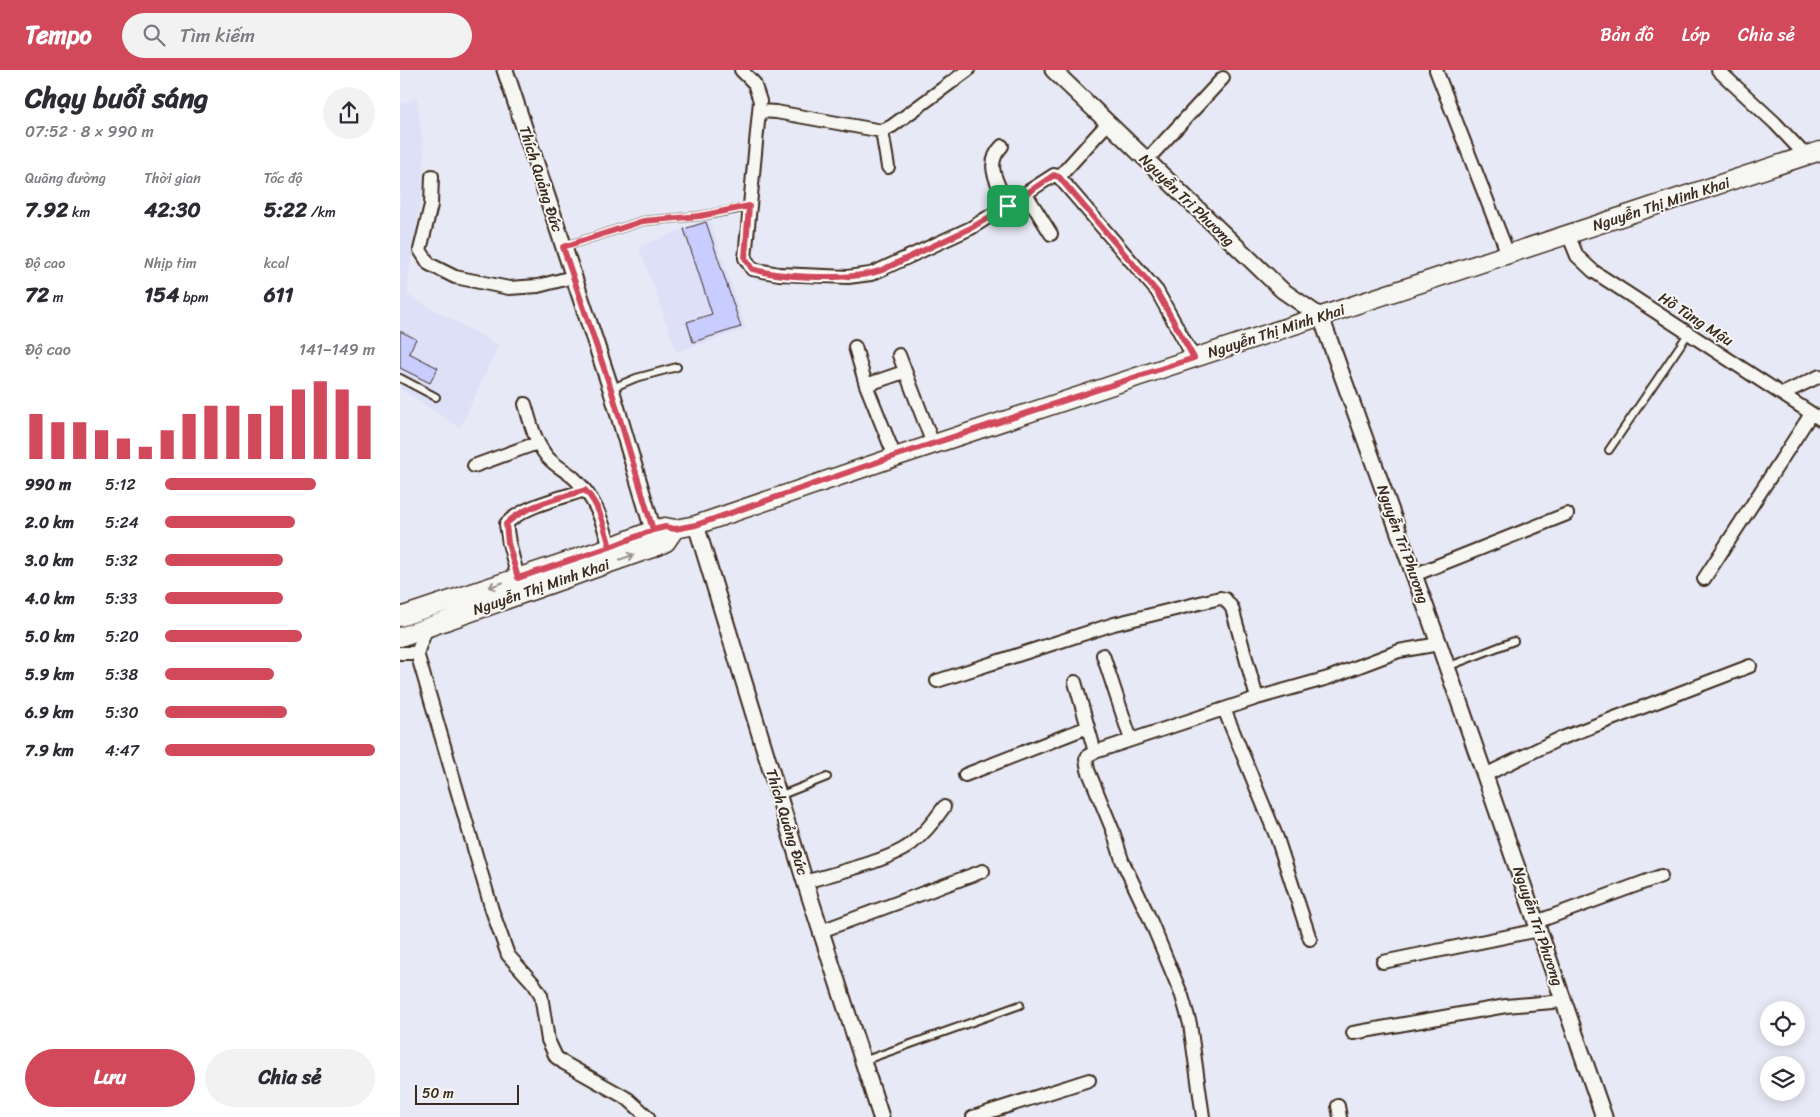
<!DOCTYPE html>
<html lang="vi">
<meta charset="utf-8">
<style>
:root{--surface:#fff;--page:#f2f2f3;--text:#2b2b33;--muted:#7c7c81;--accent:#d1495b}
body{margin:0;font-family:Sriracha,sans-serif;background:var(--page);color:var(--text);height:100vh;display:flex;flex-direction:column;font-size:19px;white-space:nowrap}
*{box-sizing:border-box;margin:0}
p{font-size:16px;color:var(--muted)}
.icon{flex:none;width:28px;height:28px;fill:none;stroke:currentColor;stroke-width:2;stroke-linecap:round;stroke-linejoin:round}
.map{position:relative;flex:1;overflow:hidden}
.side{display:flex;flex-direction:column;background:var(--surface);width:400px}
.side>*{flex:none}
.buttons{position:absolute;left:1360px;top:931px;display:grid;gap:10px}
.buttons a{display:grid;place-items:center;width:45px;height:45px;border-radius:50%;background:var(--surface);box-shadow:0 2px 12px #0003;font-size:25px}
.scale{position:absolute;left:15px;bottom:12px;width:104px;box-sizing:border-box;padding-left:5px;border:2px solid #3b2a1e;border-top:0;font-size:14px;line-height:18px;white-space:nowrap;color:#3b2a1e;-webkit-text-stroke:4px #f6f6f2;paint-order:stroke}
.pin{position:absolute;display:grid;place-items:center;width:42px;height:42px;color:#fff;margin:-21px;border-radius:10px;box-shadow:0 2px 8px #0006}
.round{display:grid;place-items:center;flex:none;width:52px;height:52px;border-radius:26px;background:var(--page)}
.headline{display:flex;align-items:center;justify-content:space-between;height:85px;padding:0 25px}
h1{font-size:28px;font-weight:700;line-height:38px}
.figures{display:grid;grid-template-columns:repeat(3,1fr);gap:8px;height:85px;padding:5px 25px}
.figures div{display:grid;align-content:center}
.figures b{font-size:21px;font-weight:700}
.figures small{font-size:14px;font-weight:400}
.figures p{font-size:14px}
.chart{height:140px;padding:10px 25px}
.chart p{display:flex;justify-content:space-between}
.chart svg{width:100%;height:90px;margin-top:5px;stroke:var(--accent);stroke-width:6}
.primary-button{display:flex;gap:10px;margin-top:auto;padding:10px 25px}
.primary-button a{flex:1;height:58px;border-radius:30px;background:var(--accent);color:#fff;font-size:20px;font-weight:700;line-height:58px;text-align:center}
.primary-button a+a{background:var(--page);color:var(--text)}
ul{padding:0 25px;list-style:none;font-size:16px}
li{display:grid;grid-template-columns:80px 60px 1fr;align-items:center;height:38px}
li i{height:12px;border-radius:6px;background:var(--accent)}
header{display:flex;align-items:center;gap:30px;box-sizing:border-box;height:70px;padding:0 25px;background:var(--accent);color:#fff}
header strong{font-size:24px}
nav{display:flex;gap:28px;margin-inline-start:auto;font-size:18px}
.search{width:350px;height:45px;background:var(--page);display:flex;align-items:center;gap:12px;box-sizing:border-box;padding:0 18px;border-radius:28px;color:var(--muted);font-size:19px}
main{display:flex;flex:1;min-height:0}
.map>svg:first-child{display:block}
.built{fill:#dee0f8}
.building{fill:#c8ccfe;stroke:#3b2a1e}
.lines{fill:none;stroke-linecap:round;stroke-linejoin:round}
.service-casing{stroke:#3b2a1e;stroke-width:10}
.minor-casing{stroke:#3b2a1e;stroke-width:16}
.tertiary-casing{stroke:#3b2a1e;stroke-width:19}
.secondary-casing{stroke:#3b2a1e;stroke-width:21}
.service{stroke:#f6f6f2;stroke-width:6}
.minor{stroke:#f6f6f2;stroke-width:12}
.tertiary{stroke:#f6f6f2;stroke-width:15}
.secondary{stroke:#f6f6f2;stroke-width:18}
.oneway{stroke:#989088}
.route-casing{stroke:#fff;stroke-width:10}
.route{stroke:#d1495b;stroke-width:6}
.labels{text-anchor:middle;dominant-baseline:central;stroke-width:4;stroke-linejoin:round;paint-order:stroke}
.street-label{font-size:15px;fill:#3b2a1e;stroke:#f6f6f2}
</style>
<header>
<strong>Tempo</strong>
<div class="search"><svg class="icon" aria-label="search" viewBox="0 0 24 24"><circle cx="10" cy="10" r="6"/><path d="M15 15l6 6"/></svg>Tìm kiếm</div>
<nav><a>Bản đồ</a><a>Lớp</a><a>Chia sẻ</a></nav>
</header>
<main>
<section class="side">
<div class="headline"><div><h1>Chạy buổi sáng</h1><p>07:52 · 8 × 990 m</p></div><a class="round"><svg class="icon" aria-label="share" viewBox="0 0 24 24"><path d="M12 15V3M7 8l5-5 5 5M5 13v7h14v-7"/></svg></a></div>
<div class="figures">
<div><p>Quãng đường</p><b>7.92<small> km</small></b></div>
<div><p>Thời gian</p><b>42:30</b></div>
<div><p>Tốc độ</p><b>5:22<small> /km</small></b></div>
</div>
<div class="figures">
<div><p>Độ cao</p><b>72<small> m</small></b></div>
<div><p>Nhịp tim</p><b>154<small> bpm</small></b></div>
<div><p>kcal</p><b>611</b></div>
</div>
<div class="chart"><p><span>Độ cao</span>141–149 m</p>
<svg viewBox="0 0 160 44" preserveAspectRatio="none"><path d="M5 44V22M15 44V26M25 44V26M35 44V30M45 44V34M55 44V38M65 44V30M75 44V22M85 44V18M95 44V18M105 44V22M115 44V18M125 44V10M135 44V6M145 44V10M155 44V18"/></svg>
</div>
<ul>
<li><b>990 m</b>5:12<i style="width:72%"></i></li>
<li><b>2.0 km</b>5:24<i style="width:62%"></i></li>
<li><b>3.0 km</b>5:32<i style="width:56%"></i></li>
<li><b>4.0 km</b>5:33<i style="width:56%"></i></li>
<li><b>5.0 km</b>5:20<i style="width:65%"></i></li>
<li><b>5.9 km</b>5:38<i style="width:52%"></i></li>
<li><b>6.9 km</b>5:30<i style="width:58%"></i></li>
<li><b>7.9 km</b>4:47<i style="width:100%"></i></li>
</ul>
<div class="primary-button"><a>Lưu</a><a>Chia sẻ</a></div>
</section>
<div class="map">
<svg width="1420" height="1047" viewBox="0 0 1420 1047">
<rect width="100%" height="100%" fill="#e8e9f6"/>
<filter id="ink" filterUnits="userSpaceOnUse"><feTurbulence type="fractalNoise" baseFrequency=".02" numOctaves="2"/><feDisplacementMap in="SourceGraphic" scale="10" xChannelSelector="R" yChannelSelector="G"/><feConvolveMatrix kernelMatrix="1 2 1 2 8 2 1 2 1" color-interpolation-filters="sRGB"/></filter>
<g filter="url(#ink)">
<path class="built" d="M17 28 24 84 23 117 9 205 8 225 99 275 60 358 0 319V34Z
M309 148 346 259 277 282 239 177Z"/>
<path class="building" d="M306 152 341 257 293 272 287 252 312 244 284 159Z
M0 261 16 269 9 283 38 298 30 313 0 298Z"/>
<g class="lines">
<g class="service-casing">
<path id="service" d="M163 177 243 151 300 146 349 137
M0 308 36 327
M212 318 236 308 277 297
M1209 380 1288 264
M1047 597 1114 571
M379 726 427 707
M463 991 620 935"/>
</g>
<g class="minor-casing">
<path id="minor" d="M341 0 354 13 360 31 345 188 352 199 379 204 448 207 471 204 571 158 654 105 659 107 757 221 794 288
M1036 0 1108 184
M1318 0 1375 53 1406 86
M360 41 376 42 482 61 492 56 568 0
M482 61 488 97
M602 76C583 95 599 115 608 136
M746 91 823 8
M32 106 31 135 20 180 29 194 55 207 109 218 138 216 173 207
M659 107 708 53
M626 124 651 164
M1168 164 1177 186 1193 201 1420 349
M455 277 466 315 495 387
M499 285 533 374
M466 315 504 302
M1382 324 1420 306
M125 334C130 351 134 369 145 384 152 395 166 400 175 409 195 428 202 450 210 477
M74 396 137 373
M1014 505 1167 444
M118 508 109 473 106 454C123 436 161 428 185 420
M1304 509 1411 344
M27 557 17 583 92 840 108 885 134 914 141 925 148 970 156 987 164 993 228 1029 248 1047
M0 583H17
M703 585 731 670
M537 611 714 554 820 528 825 529 832 538 857 628
M675 612 695 682
M824 639 877 768 910 869
M565 705 688 657
M1085 705 1157 670 1350 596
M405 812C431 804 492 790 511 774 524 764 535 750 544 737
M1136 852 1261 806
M421 861 583 801
M983 892 1139 860
M953 963 1106 936 1164 931
M938 1036 940 1047
M573 1047 689 1010
M803 1047 790 954 782 926 749 847 722 790 713 761 688 700 686 689 689 685 695 682 857 628 928 608 999 581 1039 574"/>
</g>
<g class="tertiary-casing">
<path id="tertiary" d="M105 0 211 319 256 470
M653 0 882 220 921 247 1039 574 1204 1047
M296 455 405 812 481 1047"/>
</g>
<g class="secondary-casing">
<path id="secondary" d="M0 547 210 477 253 460 265 457 275 459 296 455 495 387 1420 81
M0 567 258 476 266 472 275 459"/>
</g>
<use href="#service" class="service"/>
<use href="#minor" class="minor"/>
<use href="#tertiary" class="tertiary"/>
<use href="#secondary" class="secondary"/>
</g>
<defs><path id="oneway-shaft" d="M-6 0H5M1.5-3L5.5 0L1.5 3" fill="none" stroke-width="1.6" stroke-linecap="round" stroke-linejoin="round" transform="scale(1.25)"/></defs>
<g class="oneway">
<use href="#oneway-shaft" transform="translate(227 487) rotate(-19)"/>
<use href="#oneway-shaft" transform="translate(96 515) rotate(161)"/>
</g>
</g>
<g class="lines" filter="url(#ink)">
<g class="route-casing">
<path id="route" d="M608 136 571 158 482 200C453 211 382 208 352 199L345 188 349 136 300 146 243 151 163 177 211 319 253 460 210 477C204 456 200 436 185 420 161 428 123 436 106 454L108 473 118 508 210 477 253 460 265 457 275 459 296 455 495 386 794 288 757 222 659 107 654 105 608 136"/>
</g>
<use href="#route" class="route"/>
</g>
<g class="labels">
<g class="street-label">
<text transform="translate(141 109) rotate(72)">Thích Quảng Đức</text>
<text transform="translate(787 130) rotate(44)">Nguyễn Tri Phương</text>
<text transform="translate(1261 134) rotate(-18)">Nguyễn Thị Minh Khai</text>
<text transform="translate(1296 249) rotate(33)">Hồ Tùng Mậu</text>
<text transform="translate(876 261) rotate(-18)">Nguyễn Thị Minh Khai</text>
<text transform="translate(1003 474) rotate(70)">Nguyễn Tri Phương</text>
<text transform="translate(141 517) rotate(-19)">Nguyễn Thị Minh Khai</text>
<text transform="translate(387 752) rotate(73)">Thích Quảng Đức</text>
<text transform="translate(1138 856) rotate(71)">Nguyễn Tri Phương</text>
</g>
</g>
</svg>
<div class="buttons">
<a><svg class="icon" aria-label="locate" viewBox="0 0 24 24"><circle cx="12" cy="12" r="6"/><path d="M12 2v4M12 18v4M2 12h4M18 12h4"/></svg></a>
<a><svg class="icon" aria-label="layers" viewBox="0 0 24 24"><path d="M12 4l9 5-9 5-9-5zM3 14l9 5 9-5"/></svg></a>
</div>
<div class="scale">50 m</div>
<div class="pin" style="left:608px;top:136px;background:#1e9e55"><svg class="icon" aria-label="arrive" viewBox="0 0 24 24"><path d="M6 21V4h12l-3 4 3 4H6"/></svg></div>
</div>
</main>
